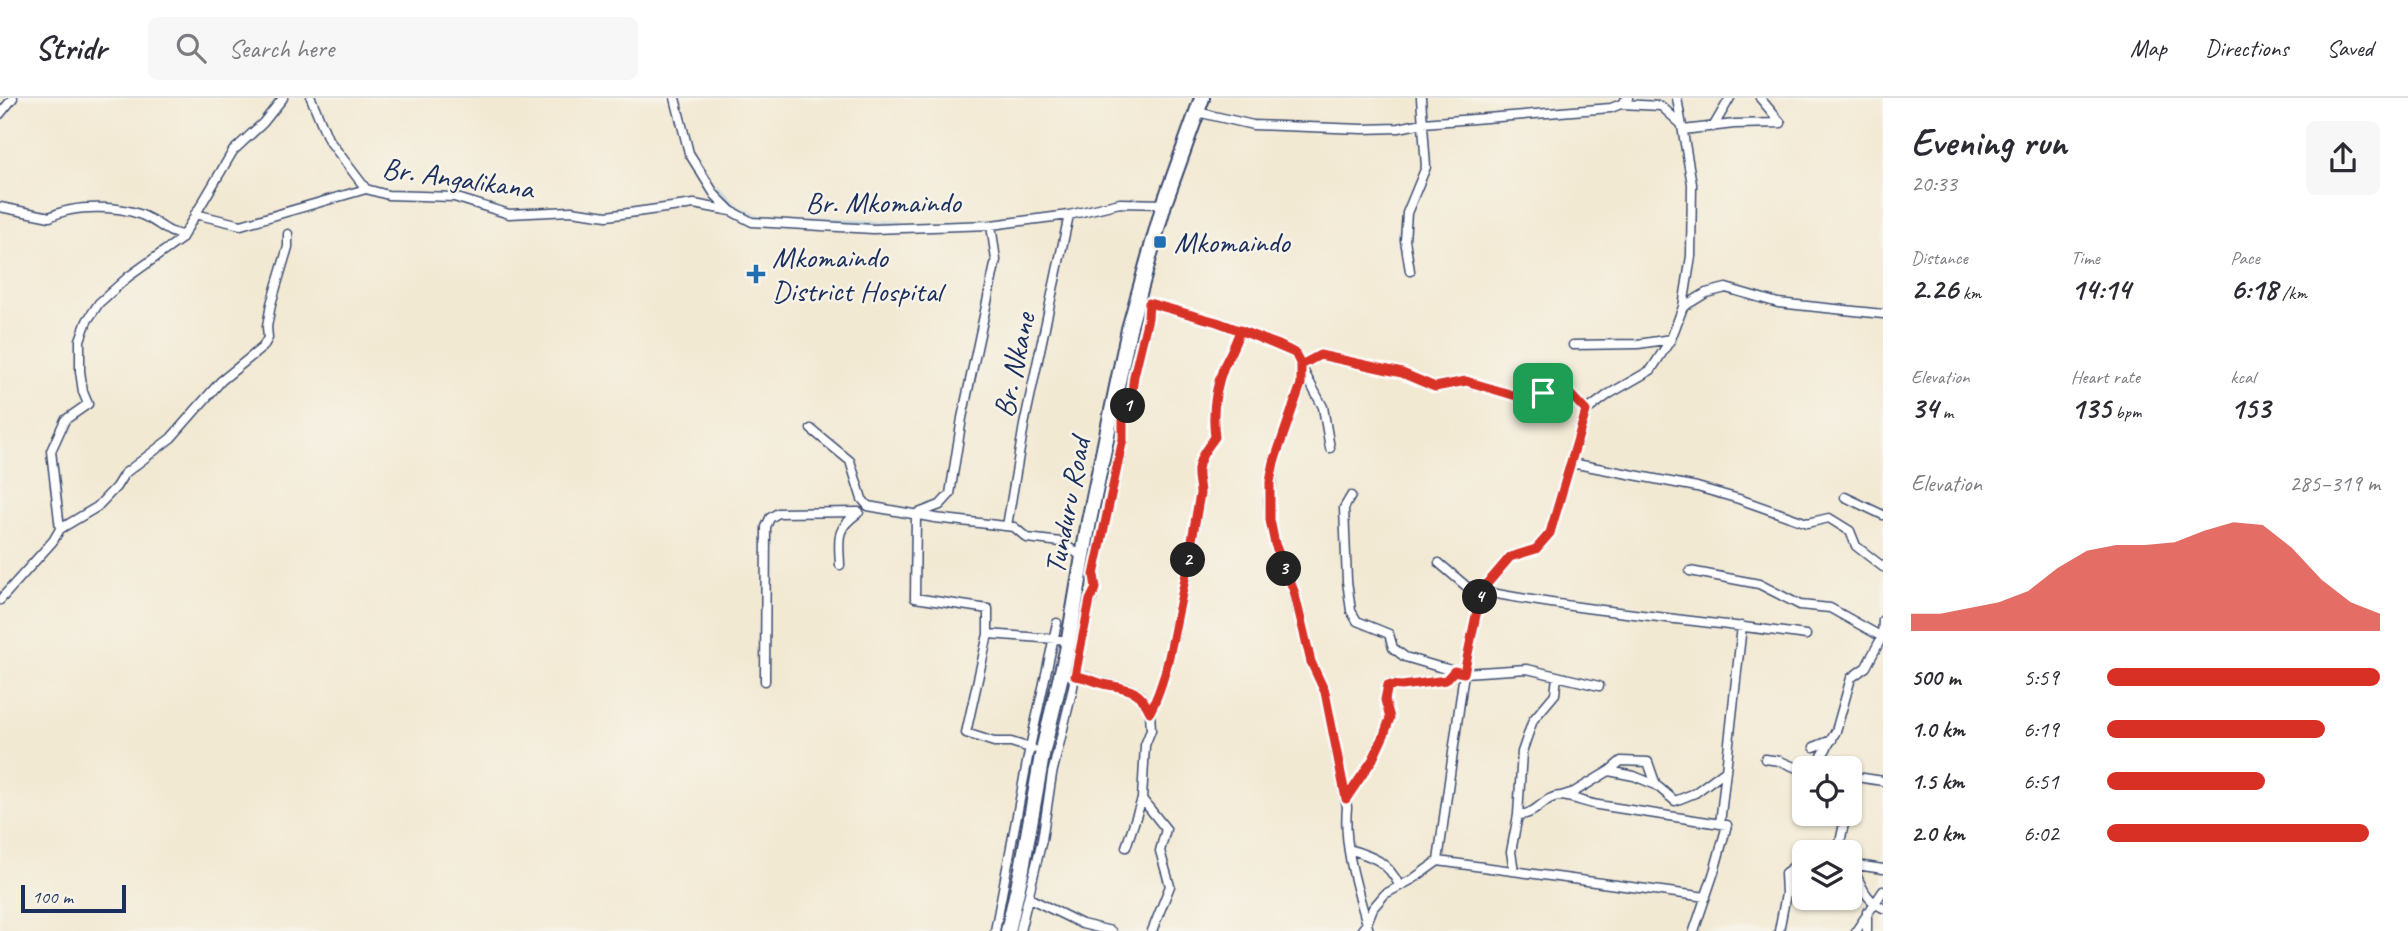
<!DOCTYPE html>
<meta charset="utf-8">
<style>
:root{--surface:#fff;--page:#f7f7f7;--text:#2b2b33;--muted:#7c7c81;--line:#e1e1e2;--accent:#d93025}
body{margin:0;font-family:Caveat,sans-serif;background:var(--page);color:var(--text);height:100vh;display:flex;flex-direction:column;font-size:26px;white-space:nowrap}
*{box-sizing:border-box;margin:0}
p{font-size:23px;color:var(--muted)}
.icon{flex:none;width:38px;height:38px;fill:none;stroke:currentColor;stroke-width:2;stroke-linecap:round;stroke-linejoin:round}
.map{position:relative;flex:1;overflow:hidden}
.details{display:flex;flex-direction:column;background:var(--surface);width:525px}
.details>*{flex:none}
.tools{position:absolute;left:1792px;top:658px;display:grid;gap:14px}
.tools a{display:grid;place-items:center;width:70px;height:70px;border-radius:10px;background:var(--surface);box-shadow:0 2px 5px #0004;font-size:35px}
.scale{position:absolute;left:21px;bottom:18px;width:105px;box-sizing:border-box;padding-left:7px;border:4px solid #1b2f5e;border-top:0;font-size:19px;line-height:24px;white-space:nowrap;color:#1b2f5e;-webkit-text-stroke:5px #f7f3e8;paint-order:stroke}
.pin{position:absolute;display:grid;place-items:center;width:60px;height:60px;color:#fff;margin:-30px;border-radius:14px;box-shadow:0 4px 10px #0006}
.km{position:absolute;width:35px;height:35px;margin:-18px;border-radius:50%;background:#222;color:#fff;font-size:19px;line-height:35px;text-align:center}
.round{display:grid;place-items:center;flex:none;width:74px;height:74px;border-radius:10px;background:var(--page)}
.headline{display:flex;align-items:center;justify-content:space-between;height:119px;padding:0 28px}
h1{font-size:38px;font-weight:800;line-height:52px}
.stats{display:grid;grid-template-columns:repeat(3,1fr);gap:10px;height:119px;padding:7px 28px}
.stats div{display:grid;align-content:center}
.stats b{font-size:30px;font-weight:800}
.stats small{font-size:19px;font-weight:400}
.stats p{font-size:19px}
.chart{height:196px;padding:14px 28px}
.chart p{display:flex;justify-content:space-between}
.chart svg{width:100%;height:126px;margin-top:7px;fill:var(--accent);opacity:.7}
ul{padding:0 28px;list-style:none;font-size:23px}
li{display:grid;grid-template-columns:112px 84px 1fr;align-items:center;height:52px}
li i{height:18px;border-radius:9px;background:var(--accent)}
header{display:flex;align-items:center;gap:42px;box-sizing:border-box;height:98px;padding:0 35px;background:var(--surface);border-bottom:2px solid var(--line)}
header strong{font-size:33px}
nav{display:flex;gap:38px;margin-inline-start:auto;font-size:24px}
.search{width:490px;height:63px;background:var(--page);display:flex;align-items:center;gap:18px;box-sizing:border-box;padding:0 24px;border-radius:10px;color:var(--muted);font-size:26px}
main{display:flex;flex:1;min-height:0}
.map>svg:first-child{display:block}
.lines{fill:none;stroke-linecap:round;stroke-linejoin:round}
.stream{stroke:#6bb0e1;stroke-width:2}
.minor-casing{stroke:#3b4b70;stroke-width:11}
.trunk-casing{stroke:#3b4b70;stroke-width:18}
.minor{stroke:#fff;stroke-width:8}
.trunk{stroke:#fff;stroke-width:14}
.route-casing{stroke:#fff;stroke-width:14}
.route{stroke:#d93025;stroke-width:9}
.poi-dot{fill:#1f6fb2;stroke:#f7f3e8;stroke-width:2.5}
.labels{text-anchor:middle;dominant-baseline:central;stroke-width:5;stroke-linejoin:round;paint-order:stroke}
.street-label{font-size:30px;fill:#1b2f5e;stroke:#f7f3e8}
.poi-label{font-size:30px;fill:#1b2f5e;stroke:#f7f3e8;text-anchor:start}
</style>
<header>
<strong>Stridr</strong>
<div class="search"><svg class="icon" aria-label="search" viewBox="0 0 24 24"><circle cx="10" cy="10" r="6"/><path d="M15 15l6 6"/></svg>Search here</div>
<nav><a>Map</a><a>Directions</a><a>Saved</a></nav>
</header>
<main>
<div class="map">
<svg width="1883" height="833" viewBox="0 0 1883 833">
<rect width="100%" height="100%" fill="#f7f3e8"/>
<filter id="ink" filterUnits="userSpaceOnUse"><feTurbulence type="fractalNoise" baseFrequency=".0143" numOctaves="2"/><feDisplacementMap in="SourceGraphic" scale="14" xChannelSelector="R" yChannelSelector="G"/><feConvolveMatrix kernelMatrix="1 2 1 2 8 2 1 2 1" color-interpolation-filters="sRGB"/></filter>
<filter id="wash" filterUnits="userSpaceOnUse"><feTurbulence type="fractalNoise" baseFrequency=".00686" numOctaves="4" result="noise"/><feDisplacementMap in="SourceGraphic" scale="28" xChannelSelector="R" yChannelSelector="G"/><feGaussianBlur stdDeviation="1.57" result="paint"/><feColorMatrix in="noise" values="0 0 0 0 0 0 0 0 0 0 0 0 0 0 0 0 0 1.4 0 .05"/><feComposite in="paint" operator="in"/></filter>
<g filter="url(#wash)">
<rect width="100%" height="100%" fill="#f2e9d3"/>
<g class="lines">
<path class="stream" d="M715 88C730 106 735 112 759 118L902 125"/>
</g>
</g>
<g filter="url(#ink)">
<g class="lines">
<g class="minor-casing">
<path id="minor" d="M311 0 328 41 366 91 388 97 454 99 509 116 571 113 607 118 694 106 731 113
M675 0 689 55 715 97 731 113 752 124 873 131 991 127 1069 117 1120 105 1164 106
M1760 0 1781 25
M1621 6 1661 8 1681 26
M1197 14 1253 27 1362 31 1399 30 1423 25 1611 10 1621 6 1628 0
M0 16 13 0
M1713 29 1730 0
M1683 32 1734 26 1781 25
M0 109 50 119C74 106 124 107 148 120 160 126 169 136 183 137
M195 116 241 127 366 91
M991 127 996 162 962 320 950 396 940 407 916 416 915 500 988 511V536L1069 542
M1410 173 1405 142 1407 115 1426 69 1421 0
M1147 205 1217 224 1279 247 1295 255 1301 267 1320 257 1402 275 1435 289 1466 283 1523 300 1543 295 1570 296 1586 313
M1683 209 1706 195 1726 190 1778 205 1883 216
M1573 247 1638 246 1671 241
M1301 267 1302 286 1274 364 1269 402 1270 422 1275 446 1294 493 1311 564 1325 594 1347 709C1343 750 1358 793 1369 833
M1302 270 1323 309 1330 350
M811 331 850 363 862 401 868 408 935 420 1014 429 1027 440 1061 444 1084 460
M1571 365 1697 389 1739 401 1807 425 1829 420 1850 433 1856 448 1883 469
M1351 398 1344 410 1347 483 1351 513 1357 523 1389 536 1393 550 1405 559 1439 569 1464 575 1527 571 1599 588
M1845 399 1883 417
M1007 428 1024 327 1069 117
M60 431 51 353 65 322 88 306 83 294 80 273V242L87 223 99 205 128 179 181 141 233 53 263 25 283 0
M1439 465 1480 500
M840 467C839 442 835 431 857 416
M1690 473 1759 486 1800 507 1830 510 1882 539
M1481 493C1589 514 1698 522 1806 537
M0 502 53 443 60 431 97 409 116 389 124 376 171 340 221 283 263 249 268 240 267 229 271 206 288 149V136
M988 536 966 635 994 644H1011L1033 651
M1071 578 1087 579 1101 585 1127 590 1140 597 1146 606 1150 614 1151 632 1145 647 1142 701 1166 731 1160 753 1170 788 1152 833
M765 583 766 429 770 420 778 415 859 414
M1150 614C1166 583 1171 549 1178 515 1187 475 1194 435 1200 396 1200 387 1197 379 1198 372 1199 359 1208 349 1215 339 1212 315 1215 291 1224 268 1230 256 1236 245 1240 232
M1814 649 1832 642
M1765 661 1780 663 1804 673 1802 679 1804 693
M1808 670 1821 665 1822 658 1836 633 1851 580 1866 569 1882 539 1883 522
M1609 673 1621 663 1648 664 1656 687
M1850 678 1883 683
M1850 697 1853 678
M1561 698 1574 694 1609 673 1634 678 1656 687 1675 703 1695 695 1726 672
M1346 701 1373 661 1384 637 1390 620 1385 602 1388 587 1402 588 1446 582 1454 573
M1518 717C1538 717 1543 698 1561 698 1573 699 1586 705 1598 707 1641 714 1684 720 1727 727L1714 774 1694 833
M1720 726 1742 528
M1126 749 1142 701
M1349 751C1374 759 1387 763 1399 787
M1838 754 1846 716
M1438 763 1464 575 1481 493 1510 459 1536 451 1550 435 1586 313 1609 296 1651 272 1671 241 1683 209 1691 158 1692 86 1677 0
M1850 766 1883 771
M1850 767C1862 784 1862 800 1883 810
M1514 773 1511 754 1518 717 1522 654 1533 622 1555 596 1557 579
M1029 800 1082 826 1111 833
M995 833 1029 654 1057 525
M1020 833 1042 742 1052 676 1072 594 1088 511 1096 490 1094 477 1123 341V319L1131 301 1134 278 1148 220 1149 205
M1361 833 1367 825 1373 810 1385 796 1413 781 1438 763 1706 799
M1779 833 1786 796 1785 775 1804 761
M1856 833 1883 793
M1867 833V814"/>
</g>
<g class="trunk-casing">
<path id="trunk" d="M1008 833 1022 771 1043 652 1067 553 1089 423 1129 231 1164 106 1202 0"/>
</g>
<use href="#minor" class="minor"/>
<use href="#trunk" class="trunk"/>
</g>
</g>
<g class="lines" filter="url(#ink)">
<g class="route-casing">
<path id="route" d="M1543 295 1523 300 1466 283 1435 289 1402 275 1320 257 1301 267 1295 255 1279 247 1217 224 1149 205 1148 220 1134 278 1131 301 1123 319V341L1094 477 1096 490 1090 502 1075 578C1086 579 1093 583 1103 586 1127 591 1138 589 1150 614 1166 583 1171 549 1178 515 1187 475 1193 435 1200 396 1200 387 1197 379 1198 372 1199 359 1208 349 1215 339 1212 315 1215 291 1224 268 1230 256 1236 245 1240 232L1295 255 1301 267V286L1274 364 1270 384V422L1275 446 1294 493 1311 564 1325 594 1346 701 1373 661 1384 637 1390 620 1385 602 1388 587 1402 588 1446 582 1454 573 1464 575 1481 493 1510 459 1536 451 1550 435 1586 313 1570 296 1543 295"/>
</g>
<use href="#route" class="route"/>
</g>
<g class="poi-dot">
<rect x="1153" y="137" width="14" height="14" rx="3.5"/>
<path d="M752.5 165.5h7v7h7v7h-7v7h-7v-7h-7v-7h7z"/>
</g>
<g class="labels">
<g class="street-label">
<text transform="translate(458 80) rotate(8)">Br. Angalikana</text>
<text x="883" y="104">Br. Mkomaindo</text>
<text transform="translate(1014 267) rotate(-78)">Br. Nkane</text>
<text transform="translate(1067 408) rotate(-79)">Tunduru Road</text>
</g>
<g class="poi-label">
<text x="1174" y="144">Mkomaindo</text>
<text x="772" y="159">Mkomaindo<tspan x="772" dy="34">District Hospital</tspan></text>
</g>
</g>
</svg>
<div class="tools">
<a><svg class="icon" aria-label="locate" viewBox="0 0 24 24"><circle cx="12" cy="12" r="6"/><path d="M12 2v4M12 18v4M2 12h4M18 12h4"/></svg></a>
<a><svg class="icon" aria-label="layers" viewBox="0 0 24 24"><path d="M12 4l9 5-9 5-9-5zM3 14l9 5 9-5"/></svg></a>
</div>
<div class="scale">100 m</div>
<div class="pin" style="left:1543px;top:295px;background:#1e9e55"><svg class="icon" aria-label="arrive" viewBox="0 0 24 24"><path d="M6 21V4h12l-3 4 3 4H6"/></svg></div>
<b class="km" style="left:1128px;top:308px">1</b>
<b class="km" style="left:1188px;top:462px">2</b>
<b class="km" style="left:1284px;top:471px">3</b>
<b class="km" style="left:1480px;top:499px">4</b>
</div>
<section class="details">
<div class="headline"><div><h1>Evening run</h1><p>20:33</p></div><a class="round"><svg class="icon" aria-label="share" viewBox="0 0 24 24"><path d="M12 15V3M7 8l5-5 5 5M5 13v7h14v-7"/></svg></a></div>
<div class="stats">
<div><p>Distance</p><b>2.26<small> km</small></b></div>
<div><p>Time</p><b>14:14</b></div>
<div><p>Pace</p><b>6:18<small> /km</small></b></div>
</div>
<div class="stats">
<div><p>Elevation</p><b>34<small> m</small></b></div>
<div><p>Heart rate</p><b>135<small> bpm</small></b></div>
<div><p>kcal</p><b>153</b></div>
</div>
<div class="chart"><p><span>Elevation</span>285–319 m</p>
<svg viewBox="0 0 160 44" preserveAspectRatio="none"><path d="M0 44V38L10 38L20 36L30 34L40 30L50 22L60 16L70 14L80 14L90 13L100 9L110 6L120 7L130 15L140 26L150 34L160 38V44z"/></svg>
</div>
<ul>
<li><b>500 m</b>5:59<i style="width:100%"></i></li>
<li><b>1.0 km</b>6:19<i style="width:80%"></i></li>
<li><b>1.5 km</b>6:51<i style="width:58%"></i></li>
<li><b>2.0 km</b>6:02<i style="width:96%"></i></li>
</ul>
</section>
</main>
